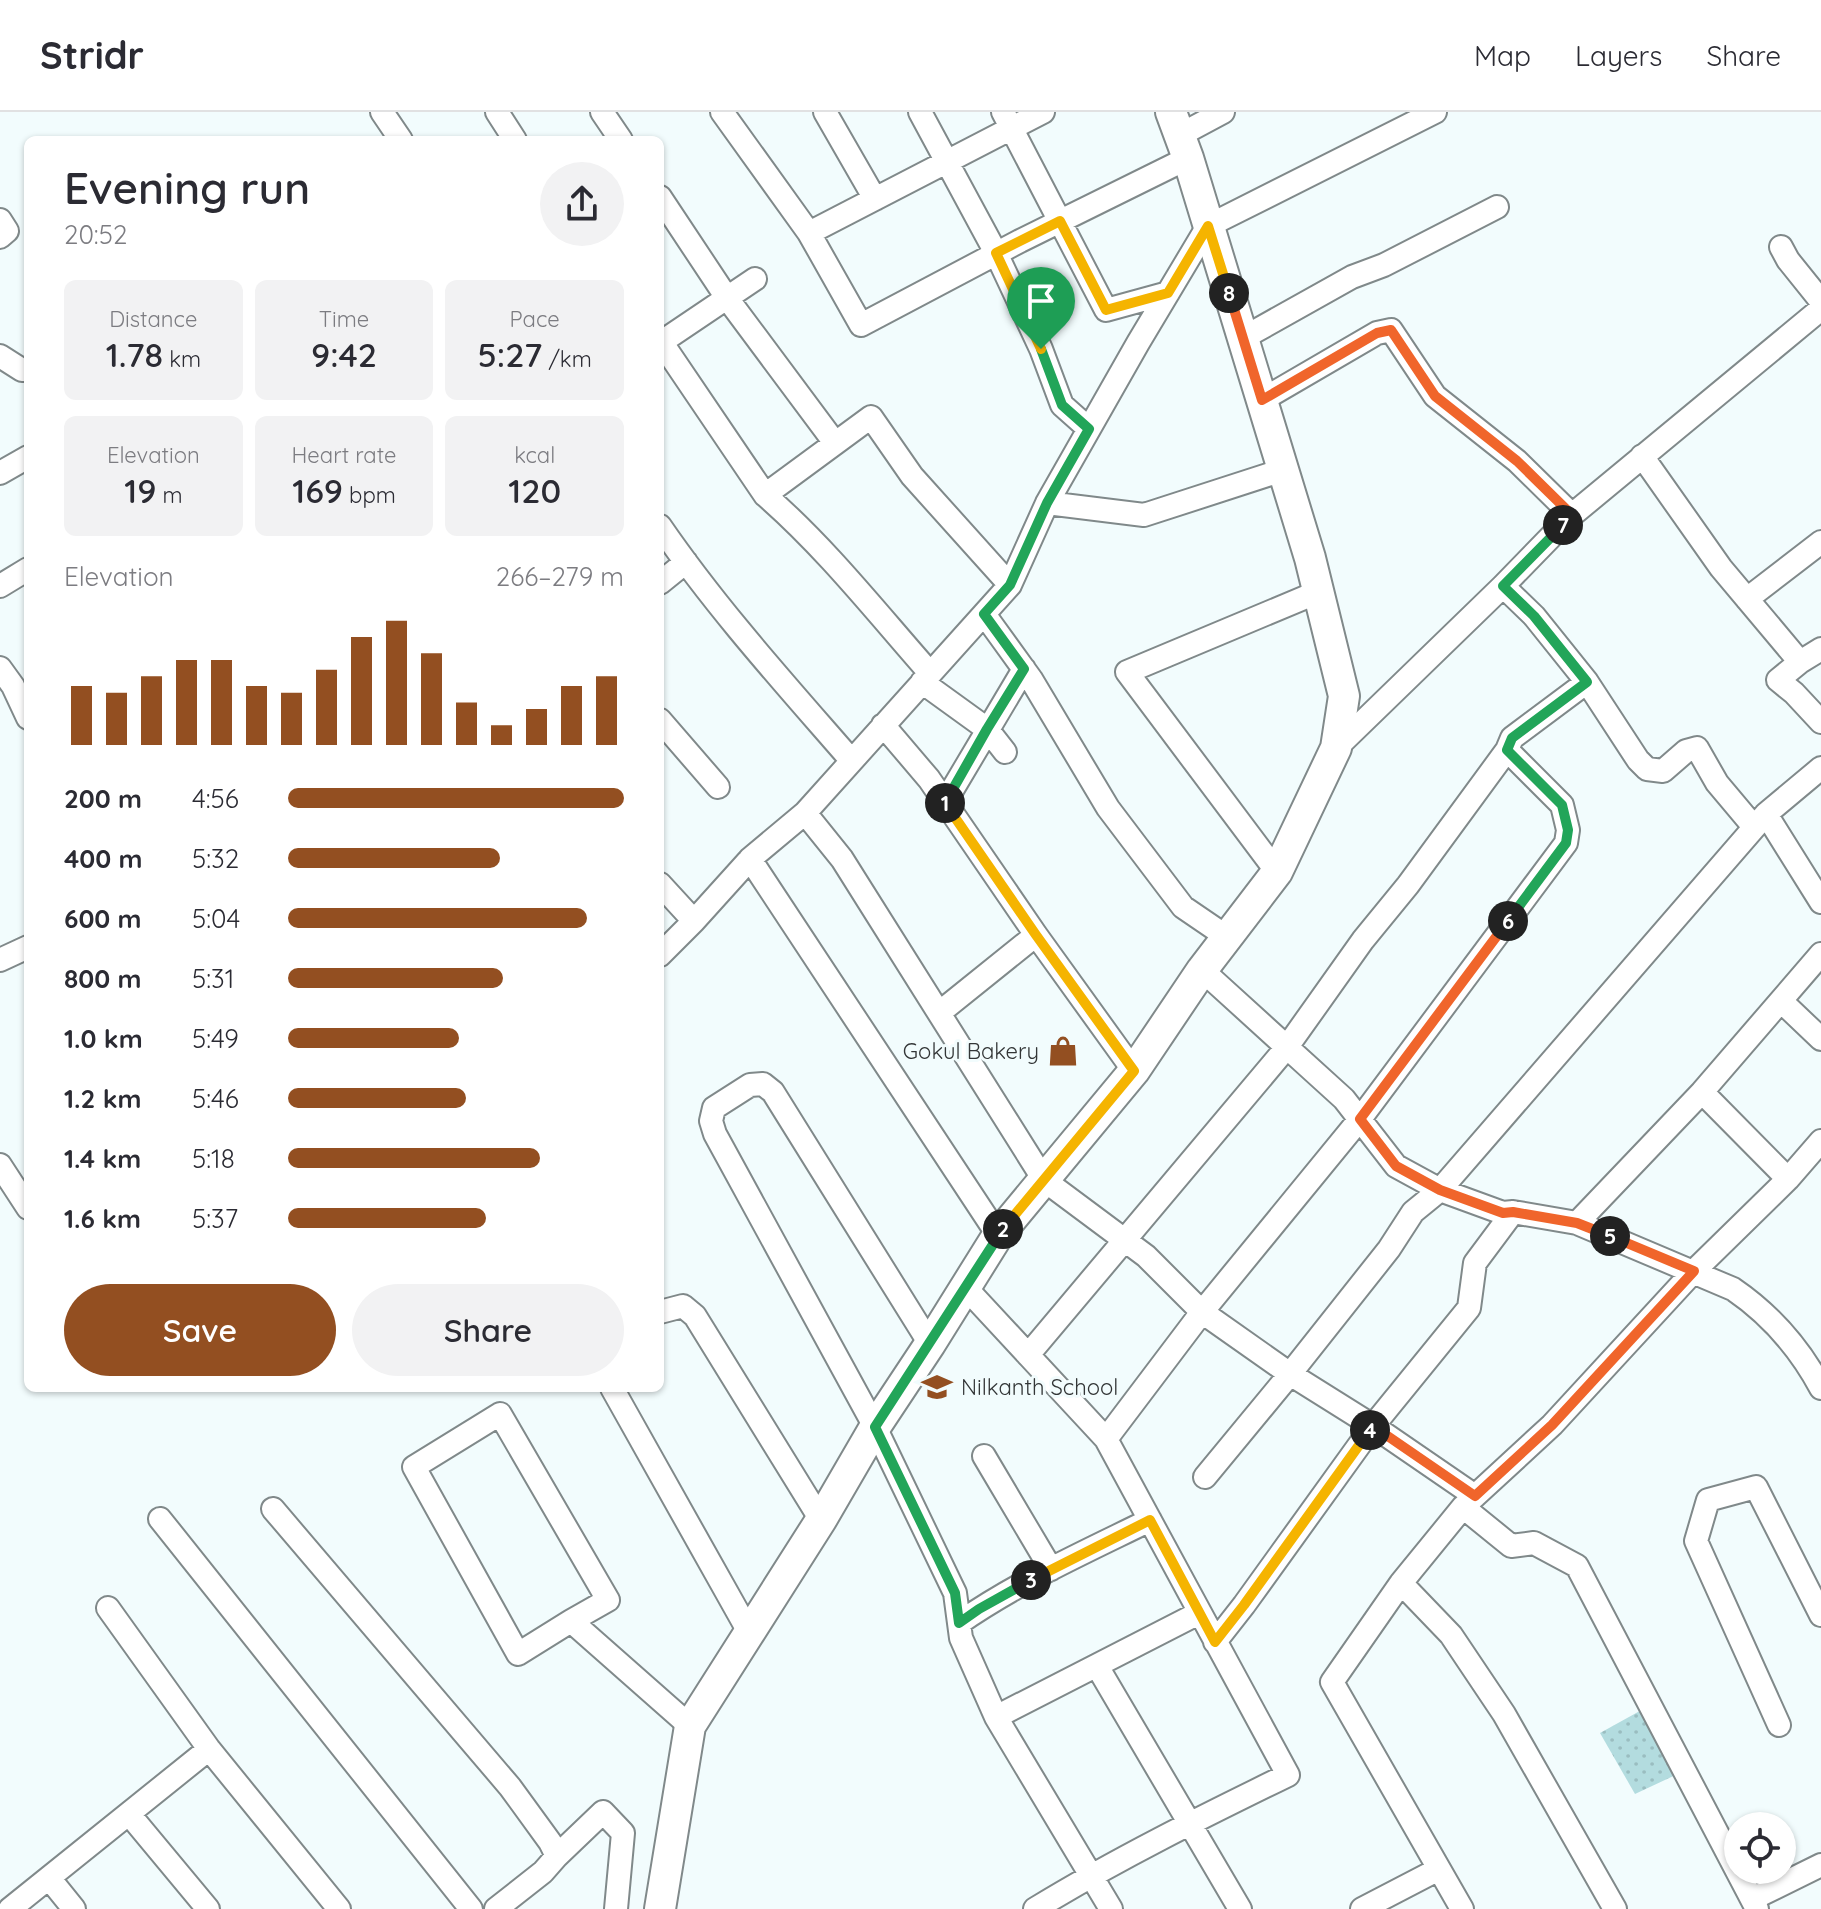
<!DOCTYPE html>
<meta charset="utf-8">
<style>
:root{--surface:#fff;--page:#f2f2f3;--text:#2b2b33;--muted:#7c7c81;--line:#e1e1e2;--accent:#934f21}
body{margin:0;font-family:Quicksand,sans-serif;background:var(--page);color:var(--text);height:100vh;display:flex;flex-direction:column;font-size:30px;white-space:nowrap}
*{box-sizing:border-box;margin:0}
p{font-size:26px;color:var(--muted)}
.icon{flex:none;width:44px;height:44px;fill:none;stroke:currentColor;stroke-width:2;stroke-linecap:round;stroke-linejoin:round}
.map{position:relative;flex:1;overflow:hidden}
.panel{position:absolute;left:24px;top:24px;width:640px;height:1256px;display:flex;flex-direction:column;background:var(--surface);border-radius:12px;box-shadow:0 2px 6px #0004}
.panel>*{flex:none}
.controls{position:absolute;left:1724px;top:1700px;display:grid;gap:16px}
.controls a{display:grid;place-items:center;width:72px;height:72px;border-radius:50%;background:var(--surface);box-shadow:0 2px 6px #0004;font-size:40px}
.pin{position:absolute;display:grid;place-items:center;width:68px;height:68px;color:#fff;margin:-82px -34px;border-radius:50% 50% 50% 0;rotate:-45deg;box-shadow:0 0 8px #0007}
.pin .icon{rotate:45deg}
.km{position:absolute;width:40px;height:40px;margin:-20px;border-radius:50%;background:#222;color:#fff;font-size:22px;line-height:40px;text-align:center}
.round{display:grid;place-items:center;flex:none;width:84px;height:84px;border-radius:42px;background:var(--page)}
.summary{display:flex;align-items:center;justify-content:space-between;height:136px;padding:0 40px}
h1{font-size:44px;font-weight:600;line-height:60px}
.figures{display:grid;grid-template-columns:repeat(3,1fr);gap:12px;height:136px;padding:8px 40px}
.figures div{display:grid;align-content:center;border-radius:12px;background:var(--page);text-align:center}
.figures b{font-size:34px;font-weight:600}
.figures small{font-size:22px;font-weight:400}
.figures p{font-size:22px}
.chart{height:224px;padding:16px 40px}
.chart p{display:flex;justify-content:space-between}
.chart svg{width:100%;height:144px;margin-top:8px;stroke:var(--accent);stroke-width:6}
.button{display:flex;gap:16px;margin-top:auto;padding:16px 40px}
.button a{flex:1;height:92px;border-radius:48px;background:var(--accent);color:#fff;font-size:32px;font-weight:600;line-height:92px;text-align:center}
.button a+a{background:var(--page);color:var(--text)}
ul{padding:0 40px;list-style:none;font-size:26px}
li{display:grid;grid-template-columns:128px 96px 1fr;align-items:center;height:60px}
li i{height:20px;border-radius:10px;background:var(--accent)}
header{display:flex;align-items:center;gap:48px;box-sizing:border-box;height:112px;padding:0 40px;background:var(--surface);border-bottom:2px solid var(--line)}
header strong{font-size:38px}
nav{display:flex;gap:44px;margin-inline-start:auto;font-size:28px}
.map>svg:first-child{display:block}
.park{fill:url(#park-dots)}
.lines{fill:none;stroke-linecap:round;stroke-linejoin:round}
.street-casing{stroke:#80898a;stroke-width:26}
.secondary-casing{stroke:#80898a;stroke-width:34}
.street{stroke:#fff;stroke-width:22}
.secondary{stroke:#fff;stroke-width:30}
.split-1-casing{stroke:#fff;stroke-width:16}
.split-2-casing{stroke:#fff;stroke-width:16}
.split-3-casing{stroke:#fff;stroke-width:16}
.split-4-casing{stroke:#fff;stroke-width:16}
.split-5-casing{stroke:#fff;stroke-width:16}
.split-6-casing{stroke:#fff;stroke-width:16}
.split-7-casing{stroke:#fff;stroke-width:16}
.split-8-casing{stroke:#fff;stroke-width:16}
.split-9-casing{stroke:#fff;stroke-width:16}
.split-1{stroke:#22a559;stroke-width:10}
.split-2{stroke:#f5b400;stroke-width:10}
.split-3{stroke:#22a559;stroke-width:10}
.split-4{stroke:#f5b400;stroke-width:10}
.split-5{stroke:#f0652b;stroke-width:10}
.split-6{stroke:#f0652b;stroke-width:10}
.split-7{stroke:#22a559;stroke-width:10}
.split-8{stroke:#f0652b;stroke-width:10}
.split-9{stroke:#f5b400;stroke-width:10}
.labels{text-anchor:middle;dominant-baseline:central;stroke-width:6;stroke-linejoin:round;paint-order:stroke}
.poi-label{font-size:22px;fill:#333637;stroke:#f2fcfd;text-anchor:end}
</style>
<header>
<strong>Stridr</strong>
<nav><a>Map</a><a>Layers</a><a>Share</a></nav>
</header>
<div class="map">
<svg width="1821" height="1797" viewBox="0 0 1821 1797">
<defs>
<pattern id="park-dots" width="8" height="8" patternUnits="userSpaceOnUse" patternTransform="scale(2)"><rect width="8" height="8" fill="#b3dcdf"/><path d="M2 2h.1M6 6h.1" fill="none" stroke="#9abdc0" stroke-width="1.8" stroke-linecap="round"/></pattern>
</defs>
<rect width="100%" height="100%" fill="#f2fcfd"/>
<path class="park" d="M1647 1595 1682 1660 1635 1682 1600 1621Z"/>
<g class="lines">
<g class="street-casing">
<path id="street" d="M382 0 401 28
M497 0 515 28
M602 0 621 28
M722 0 809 121 861 213 1020 129 1188 46
M825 0 875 87
M920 0 996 141 1041 237 1062 293 1089 317
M1003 0 1106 198 1168 181
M1180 23 1223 0
M660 85 727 186 835 331
M0 108 7 119 0 125
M809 121 1043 0
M1781 135 1788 148 1821 189
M1243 226 1352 165 1384 153 1497 95
M660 228 765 383C826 436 877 501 930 561
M660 231 755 167
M0 244 22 258H28
M1262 288 1377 221 1391 218 1435 284 1517 349 1572 403
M1642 344 1721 456 1800 550 1778 568 1794 581 1821 610
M0 361 28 345
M765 383 871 305 912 364 1010 473
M1047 391 1144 403 1283 358
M660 414C717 497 785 572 851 648
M660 471 686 450
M0 474 28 457
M1503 474 1534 504 1587 570 1638 648 1647 657 1663 659 1686 639 1697 636 1717 671 1754 715
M1747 487 1821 430
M984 502 1031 567 1108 696 1183 795 1227 825
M1800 550 1821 537
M0 556 13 574 28 606
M922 570 987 617 1005 640
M660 608 718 675
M883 613 929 667 1036 823 1134 959
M1336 636 1503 474 1572 403 1821 197
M945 690 1024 557
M805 701 842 747 1044 1068 1146 1144 1202 1200 1290 1262 1373 1314 1475 1384
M1766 702 1821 656
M750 747 998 1123
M1277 760 1127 560 1318 480
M660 772 694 809
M660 843 694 809 750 747 805 701 1010 473 1047 391 1138 231 1208 114 1435 0
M0 848 28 835
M1202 858 1344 987 1396 1054 1440 1078 1503 1101 1513 1100 1577 1111 1733 1177C1771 1203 1799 1235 1821 1276
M1781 889 1821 927
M939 901 1036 823
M1702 980 1788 1067
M0 1053 28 1096
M1577 1111 1702 980 1821 842
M965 1175 1106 1327 1288 1663C1202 1705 1117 1747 1035 1797
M660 1200 683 1194 695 1204 821 1408
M930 1232 773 980 763 972 750 973 714 996 711 1009 715 1022 875 1315 955 1481 961 1526 996 1605 1111 1797
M1028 1243 1287 935 1363 828 1408 773 1507 638 1512 626 1587 570
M612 1276 749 1520
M1106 1327 1202 1200 1360 1007 1566 731 1568 718 1562 693 1507 638
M984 1344 1051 1457
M1205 1365 1290 1262 1389 1137 1413 1100 1440 1078 1766 702 1821 790
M1463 1395 1511 1434 1534 1431 1577 1454 1757 1797
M273 1397 510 1675 550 1730 557 1744 543 1760 496 1797
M160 1407 471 1797
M1401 1471 1451 1523 1504 1602 1615 1797
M108 1496 209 1637 339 1797
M571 1509 608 1488 500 1302 414 1355 518 1542 571 1509 690 1614
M959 1511C1018 1470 1085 1440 1150 1408
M1215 1530 1244 1493 1373 1314 1469 1196 1475 1151 1513 1100
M1097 1554 1240 1797
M996 1605 1199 1501
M1779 1613 1696 1429 1708 1388 1756 1375 1821 1503
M129 1702 208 1797
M557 1744 603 1700 623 1721 616 1797
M49 1766 74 1797
M1752 1787 1821 1753
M10 1797 209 1637
M1362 1797 1439 1757
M1462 1797 1332 1570 1401 1471 1463 1395 1552 1313 1694 1159 1788 1067 1821 1029"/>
</g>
<g class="secondary-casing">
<path id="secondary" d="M660 1797 690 1614 821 1408 875 1315 930 1232 998 1123 1134 959 1202 858 1277 760 1336 636 1344 584 1310 446 1188 46 1171 0"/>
</g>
<use href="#street" class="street"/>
<use href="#secondary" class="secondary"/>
</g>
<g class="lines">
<g class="split-1-casing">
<path id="split-1" d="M945 691 987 617 1024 557 984 502 1010 473 1047 391 1089 317 1062 293 1041 237"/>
</g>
<g class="split-2-casing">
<path id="split-2" d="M945 691 1036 823 1134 959 1003 1117"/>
</g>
<g class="split-3-casing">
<path id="split-3" d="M1003 1117 875 1315 955 1481 959 1511 979 1497 1031 1468"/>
</g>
<g class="split-4-casing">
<path id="split-4" d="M1031 1468 1150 1408 1215 1530 1244 1493 1370 1318"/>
</g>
<g class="split-5-casing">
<path id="split-5" d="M1370 1318 1373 1314 1475 1384 1552 1313 1694 1159 1610 1124"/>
</g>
<g class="split-6-casing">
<path id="split-6" d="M1508 809 1360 1007 1396 1054 1440 1078 1503 1101 1513 1100 1577 1111 1610 1124"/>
</g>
<g class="split-7-casing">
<path id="split-7" d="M1508 809 1566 731 1568 718 1562 693 1507 638 1512 626 1587 570 1534 504 1503 474 1563 413"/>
</g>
<g class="split-8-casing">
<path id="split-8" d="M1229 181 1262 288 1377 221 1391 218 1435 284 1517 349 1572 403 1563 413"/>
</g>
<g class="split-9-casing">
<path id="split-9" d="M1041 237 996 141 1060 109 1106 198 1168 181 1208 114 1229 181"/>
</g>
<use href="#split-1" class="split-1"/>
<use href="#split-2" class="split-2"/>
<use href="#split-3" class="split-3"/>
<use href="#split-4" class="split-4"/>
<use href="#split-5" class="split-5"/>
<use href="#split-6" class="split-6"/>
<use href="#split-7" class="split-7"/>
<use href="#split-8" class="split-8"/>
<use href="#split-9" class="split-9"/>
</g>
<defs>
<g id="shop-bare" transform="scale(2.4)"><path d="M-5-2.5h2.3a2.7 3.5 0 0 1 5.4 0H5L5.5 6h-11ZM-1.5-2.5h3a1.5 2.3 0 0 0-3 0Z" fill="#934f21" stroke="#f2fcfd" stroke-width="2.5" paint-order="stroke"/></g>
<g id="school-bare" transform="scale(2.4)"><path d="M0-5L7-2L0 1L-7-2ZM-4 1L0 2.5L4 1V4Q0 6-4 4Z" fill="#934f21" stroke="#f2fcfd" stroke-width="2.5" paint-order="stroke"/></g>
</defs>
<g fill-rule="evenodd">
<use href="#shop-bare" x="1063" y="939"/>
<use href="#school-bare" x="937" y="1275"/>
</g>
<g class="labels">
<g class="poi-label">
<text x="1039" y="939">Gokul Bakery</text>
<text x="961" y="1275" text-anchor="start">Nilkanth School</text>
</g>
</g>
</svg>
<div class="controls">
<a><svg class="icon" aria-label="locate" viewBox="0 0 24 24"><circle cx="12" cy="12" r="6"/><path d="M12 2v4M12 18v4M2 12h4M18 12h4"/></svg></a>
</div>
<div class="pin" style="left:1041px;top:237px;background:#1e9e55"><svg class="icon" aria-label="arrive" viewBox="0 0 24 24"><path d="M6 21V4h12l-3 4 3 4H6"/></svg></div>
<b class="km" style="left:945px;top:691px">1</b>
<b class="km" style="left:1003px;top:1117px">2</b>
<b class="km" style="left:1031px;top:1468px">3</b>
<b class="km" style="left:1370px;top:1318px">4</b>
<b class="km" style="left:1610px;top:1124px">5</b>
<b class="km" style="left:1508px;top:809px">6</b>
<b class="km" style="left:1563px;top:413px">7</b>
<b class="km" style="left:1229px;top:181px">8</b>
<section class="panel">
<div class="summary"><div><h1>Evening run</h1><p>20:52</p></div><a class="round"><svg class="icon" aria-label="share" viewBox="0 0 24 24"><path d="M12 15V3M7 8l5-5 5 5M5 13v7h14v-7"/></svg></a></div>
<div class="figures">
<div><p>Distance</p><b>1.78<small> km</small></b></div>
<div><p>Time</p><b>9:42</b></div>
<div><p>Pace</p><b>5:27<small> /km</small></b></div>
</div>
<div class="figures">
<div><p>Elevation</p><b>19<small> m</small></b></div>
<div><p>Heart rate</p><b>169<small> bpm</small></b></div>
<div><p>kcal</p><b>120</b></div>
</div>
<div class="chart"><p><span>Elevation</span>266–279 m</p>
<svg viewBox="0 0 160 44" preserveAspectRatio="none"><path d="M5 44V26M15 44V28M25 44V23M35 44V18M45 44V18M55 44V26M65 44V28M75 44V21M85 44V11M95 44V6M105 44V16M115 44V31M125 44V38M135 44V33M145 44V26M155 44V23"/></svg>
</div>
<ul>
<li><b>200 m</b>4:56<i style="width:100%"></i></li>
<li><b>400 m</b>5:32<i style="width:63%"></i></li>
<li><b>600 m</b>5:04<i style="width:89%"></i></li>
<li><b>800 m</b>5:31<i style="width:64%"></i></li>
<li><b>1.0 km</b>5:49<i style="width:51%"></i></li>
<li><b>1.2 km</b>5:46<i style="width:53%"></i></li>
<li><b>1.4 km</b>5:18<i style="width:75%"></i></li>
<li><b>1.6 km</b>5:37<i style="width:59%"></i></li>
</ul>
<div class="button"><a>Save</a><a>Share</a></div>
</section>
</div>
